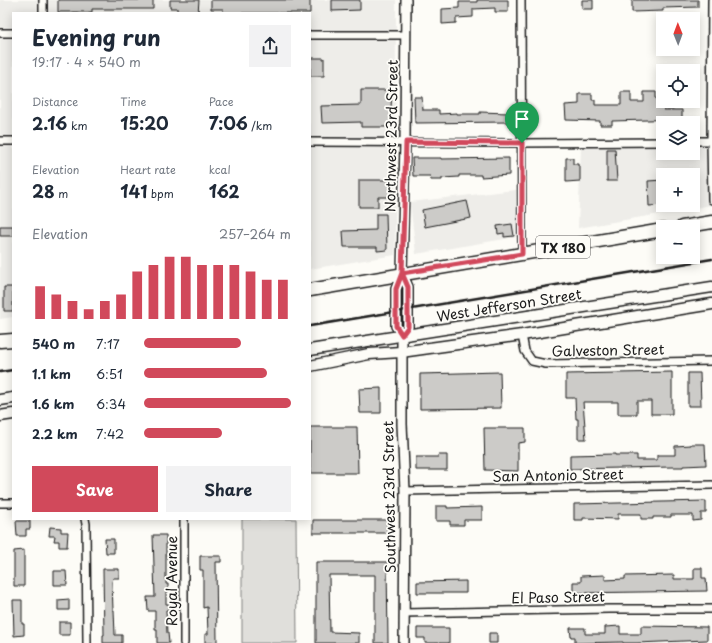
<!DOCTYPE html>
<meta charset="utf-8">
<style>
:root{--surface:#fff;--page:#f2f2f3;--text:#1f2937;--muted:#747a83;--accent:#d1495b}
body{margin:0;font-family:"Playpen Sans",sans-serif;background:var(--page);color:var(--text);height:100vh;display:flex;flex-direction:column;font-size:15px;white-space:nowrap}
*{box-sizing:border-box;margin:0}
p{font-size:13px;color:var(--muted)}
.icon{flex:none;width:22px;height:22px;fill:none;stroke:currentColor;stroke-width:2;stroke-linecap:round;stroke-linejoin:round}
.map{position:relative;flex:1;overflow:hidden}
.details{position:absolute;left:12px;top:12px;width:299px;height:508px;display:flex;flex-direction:column;background:var(--surface);border-radius:0px;box-shadow:0 2px 10px #0003}
.details>*{flex:none}
.needle{width:26px;rotate:359deg}
.buttons{position:absolute;left:656px;top:12px;display:grid;gap:8px}
.buttons a{display:grid;place-items:center;width:44px;height:44px;border-radius:0px;background:var(--surface);box-shadow:0 2px 10px #0003;font-size:20px}
.pin{position:absolute;display:grid;place-items:center;width:34px;height:34px;color:#fff;margin:-41px -17px;border-radius:50% 50% 50% 0;rotate:-45deg;box-shadow:0 0 4px #0007}
.pin .icon{rotate:45deg}
.round{display:grid;place-items:center;flex:none;width:42px;height:42px;border-radius:0px;background:var(--page)}
.summary{display:flex;align-items:center;justify-content:space-between;height:68px;padding:0 20px}
h1{font-size:22px;font-weight:700;line-height:30px}
.figures{display:grid;grid-template-columns:repeat(3,1fr);gap:6px;height:68px;padding:4px 20px}
.figures div{display:grid;align-content:center}
.figures b{font-size:17px;font-weight:700}
.figures small{font-size:11px;font-weight:400}
.figures p{font-size:11px}
.chart{height:112px;padding:8px 20px}
.chart p{display:flex;justify-content:space-between}
.chart svg{width:100%;height:72px;margin-top:4px;stroke:var(--accent);stroke-width:6}
.primary-button{display:flex;gap:8px;margin-top:auto;padding:8px 20px}
.primary-button a{flex:1;height:46px;border-radius:0px;background:var(--accent);color:#fff;font-size:16px;font-weight:700;line-height:46px;text-align:center}
.primary-button a+a{background:var(--page);color:var(--text)}
ul{padding:0 20px;list-style:none;font-size:13px}
li{display:grid;grid-template-columns:64px 48px 1fr;align-items:center;height:30px}
li i{height:10px;border-radius:5px;background:var(--accent)}
.map>svg:first-child{display:block}
.built{fill:#eeede9;fill-rule:evenodd}
.green{fill:#e0dfdb;stroke:#7e7e7c}
.building{fill:#cccbc8;stroke:#1c1c1c}
.lines{fill:none;stroke-linecap:round;stroke-linejoin:round}
.minor-casing{stroke:#1c1c1c;stroke-width:10}
.tertiary-casing{stroke:#1c1c1c;stroke-width:12}
.secondary-casing{stroke:#1c1c1c;stroke-width:13}
.primary-casing{stroke:#1c1c1c;stroke-width:15}
.minor{stroke:#fdfcf7;stroke-width:7}
.tertiary{stroke:#fdfcf7;stroke-width:9}
.secondary{stroke:#fdfcf7;stroke-width:10}
.primary{stroke:#fdfcf7;stroke-width:12}
.rail{stroke:#1c1c1c;stroke-width:2.5}
.route-casing{stroke:#fff;stroke-width:8}
.route{stroke:#d1495b;stroke-width:5}
.labels{text-anchor:middle;dominant-baseline:central;stroke-width:3.5;stroke-linejoin:round;paint-order:stroke}
.shield{fill:#fdfcf7;stroke:#605f5e;stroke-width:1}
.shield-label{font-size:13px;font-weight:bold;fill:#1c1c1c}
.street-label{font-size:14px;fill:#1c1c1c;stroke:#fdfcf7}
</style>
<div class="map">
<svg width="712" height="643" viewBox="0 0 712 643">
<rect width="100%" height="100%" fill="#fdfcf7"/>
<filter id="ink" filterUnits="userSpaceOnUse"><feTurbulence type="fractalNoise" baseFrequency=".025" numOctaves="2"/><feDisplacementMap in="SourceGraphic" scale="8" xChannelSelector="R" yChannelSelector="G"/><feConvolveMatrix kernelMatrix="1 2 1 2 8 2 1 2 1" color-interpolation-filters="sRGB"/></filter>
<g filter="url(#ink)">
<path class="built" d="M0 0H396L395 255 310 269V13H13V317L0 319Z
M693 146H712V205L578 228 581 148 663 147V153H693ZM663 175H693V205H663Z
M516 190 517 237 416 254 410 202Z"/>
<path class="green" d="M242 519H296L297 643H242Z"/>
<path class="building" d="M58 0H153V9H92V12H58Z
M170 0H199L198 13H177V8H170Z
M211 0H310V13H223V9H211Z
M332 0H360V10L332 11Z
M477 0H508V12H495V8L473 9V17L456 18V23L442 24V9L459 8V2H477Z
M582 0H593V9H582Z
M632 0H698V7L663 8V11L632 12Z
M310 58H324V76H310Z
M361 90H392L390 127H361V122L322 123 321 106 361 105Z
M621 92H631V102H644V92H656V99L663 98 664 110H682V119L612 121V125H600V121L566 120 565 105 579 104V94H592V100H595V105H621Z
M414 97H422L423 110H439V114L457 113V114H480V112L508 113V122L415 123Z
M607 149H615L617 181H607Z
M412 158H441V159L509 158V175L481 177V175H459V177L442 178V180H431L430 176H413Z
M566 158H573V164H578V166H580V181L566 182Z
M359 180H391V197H378V207H359Z
M663 180V205L649 206 648 181Z
M467 201 471 218 425 227 422 210Z
M376 214H386L387 250 377 251V247H344L343 231 376 230Z
M512 224 514 236 504 237V233L498 234 497 226Z
M0 226H13V236H0Z
M4 287H13V311H4Z
M500 372 501 408 420 409V374Z
M672 372V414H651V401H637V414H618V402H583L586 439H578V419H576L575 398H566V374Z
M688 373H700L701 406H688Z
M381 388V413H360L359 389Z
M310 427H357L358 473H310Z
M484 428H525V442L518 443V471L485 470Z
M691 444H705L706 465 683 466V467H672L570 469V455L615 454V455H637V460H657V455H675V446L691 445Z
M438 455H447V470H416V457H438Z
M706 501V513H701V520L693 521V515H671V517H653V519H641V514H618V519L583 518V520H574V504Z
M436 506H447V508L482 507V520H464V525H450V521H436Z
M313 520H387V533H313Z
M16 521H30V529H26V536H17Z
M50 527 61 528V532H68L67 547H59V541H54L55 536H49Z
M153 535H166V584H168V592H166V604H169V610H166L167 633H168L169 643H157V629H155V611H148L147 597H155Z
M105 539H114V553H106Z
M24 550V586H14V551Z
M200 556H221V562H216L217 643H205V634H208L207 607 203 608V570H200Z
M316 562H387L388 643H375V575H329L330 632 359 633V643H316Z
M694 568H702V578H706L707 591 573 593V582H581V576L605 575V580L625 579V576L674 575V579H694Z
M103 569H119V578H113L112 582 113 610H114L115 635H122V643H103V635H104Z
M54 571H66L67 585H54Z
M466 581V593H417V582Z
M69 599V610H58V600Z
M13 600H22V624H24V635L14 636Z
M59 622H70V635H59Z
M620 626V634H641V626L707 627V640L637 643H623V642L575 643V637H571L570 628H585V634H605V627Z
M417 628H449V643H425V638H417Z
M489 633H497V643H489Z"/>
<g class="lines">
<g class="minor-casing">
<path id="minor" d="M521 0 522 254
M712 0 711 141 712 200
M43 13V0
M0 33H13
M310 35H406
M0 141H13
M693 141H712
M310 142 522 143 663 142
M522 335 525 351 532 361 546 364 712 361
M405 491 712 485
M0 503H13
M85 519 86 524 87 643
M184 519V643
M404 613 609 609H712"/>
</g>
<g class="tertiary-casing">
<path id="tertiary" d="M402 335 408 327V287L402 273
M404 643 405 491 402 424V335L396 326V289L402 273 405 142 406 0"/>
</g>
<g class="secondary-casing">
<path id="secondary" d="M310 350 712 287
M310 366 369 354 401 352 522 335 576 326 712 304
M0 400 13 398
M0 416 13 414"/>
</g>
<g class="primary-casing">
<path id="primary" d="M682 227 712 222
M310 290 663 230
M0 341 13 340"/>
</g>
<use href="#minor" class="minor"/>
<use href="#tertiary" class="tertiary"/>
<use href="#secondary" class="secondary"/>
<use href="#primary" class="primary"/>
<path class="rail" d="M310 326 712 259
M0 372 13 370"/>
</g>
</g>
<g class="lines" filter="url(#ink)">
<g class="route-casing">
<path id="route" d="M522 143 406 142 402 273 396 289V326L402 335 408 327V287L402 273 522 254V143"/>
</g>
<use href="#route" class="route"/>
</g>
<g class="labels">
<rect class="shield" x="536" y="236" width="54" height="22" rx="3"/>
<g class="shield-label">
<text x="563" y="247">TX 180</text>
</g>
<g class="street-label">
<text transform="translate(391 136) rotate(-89)">Northwest 23rd Street</text>
<text transform="translate(509 305) rotate(-9)">West Jefferson Street</text>
<text transform="translate(608 350) rotate(-1)">Galveston Street</text>
<text transform="translate(558 475) rotate(-1)">San Antonio Street</text>
<text transform="translate(389 497) rotate(-91)">Southwest 23rd Street</text>
<text transform="translate(171 581) rotate(-90)">Royal Avenue</text>
<text transform="translate(558 597) rotate(-1)">El Paso Street</text>
</g>
</g>
</svg>
<div class="buttons">
<a><svg class="needle" viewBox="-14 -14 28 28"><path d="M0-13l5 13h-10z" fill="#e53935"/><path d="M0 13l5-13h-10z" fill="#747a83"/></svg></a>
<a><svg class="icon" aria-label="locate" viewBox="0 0 24 24"><circle cx="12" cy="12" r="6"/><path d="M12 2v4M12 18v4M2 12h4M18 12h4"/></svg></a>
<a><svg class="icon" aria-label="layers" viewBox="0 0 24 24"><path d="M12 4l9 5-9 5-9-5zM3 14l9 5 9-5"/></svg></a>
<a>+</a>
<a>−</a>
</div>
<div class="pin" style="left:522px;top:143px;background:#1e9e55"><svg class="icon" aria-label="arrive" viewBox="0 0 24 24"><path d="M6 21V4h12l-3 4 3 4H6"/></svg></div>
<section class="details">
<div class="summary"><div><h1>Evening run</h1><p>19:17 · 4 × 540 m</p></div><a class="round"><svg class="icon" aria-label="share" viewBox="0 0 24 24"><path d="M12 15V3M7 8l5-5 5 5M5 13v7h14v-7"/></svg></a></div>
<div class="figures">
<div><p>Distance</p><b>2.16<small> km</small></b></div>
<div><p>Time</p><b>15:20</b></div>
<div><p>Pace</p><b>7:06<small> /km</small></b></div>
</div>
<div class="figures">
<div><p>Elevation</p><b>28<small> m</small></b></div>
<div><p>Heart rate</p><b>141<small> bpm</small></b></div>
<div><p>kcal</p><b>162</b></div>
</div>
<div class="chart"><p><span>Elevation</span>257–264 m</p>
<svg viewBox="0 0 160 44" preserveAspectRatio="none"><path d="M5 44V24M15 44V29M25 44V33M35 44V38M45 44V33M55 44V29M65 44V15M75 44V11M85 44V6M95 44V6M105 44V11M115 44V11M125 44V11M135 44V15M145 44V20M155 44V20"/></svg>
</div>
<ul>
<li><b>540 m</b>7:17<i style="width:66%"></i></li>
<li><b>1.1 km</b>6:51<i style="width:84%"></i></li>
<li><b>1.6 km</b>6:34<i style="width:100%"></i></li>
<li><b>2.2 km</b>7:42<i style="width:53%"></i></li>
</ul>
<div class="primary-button"><a>Save</a><a>Share</a></div>
</section>
</div>
